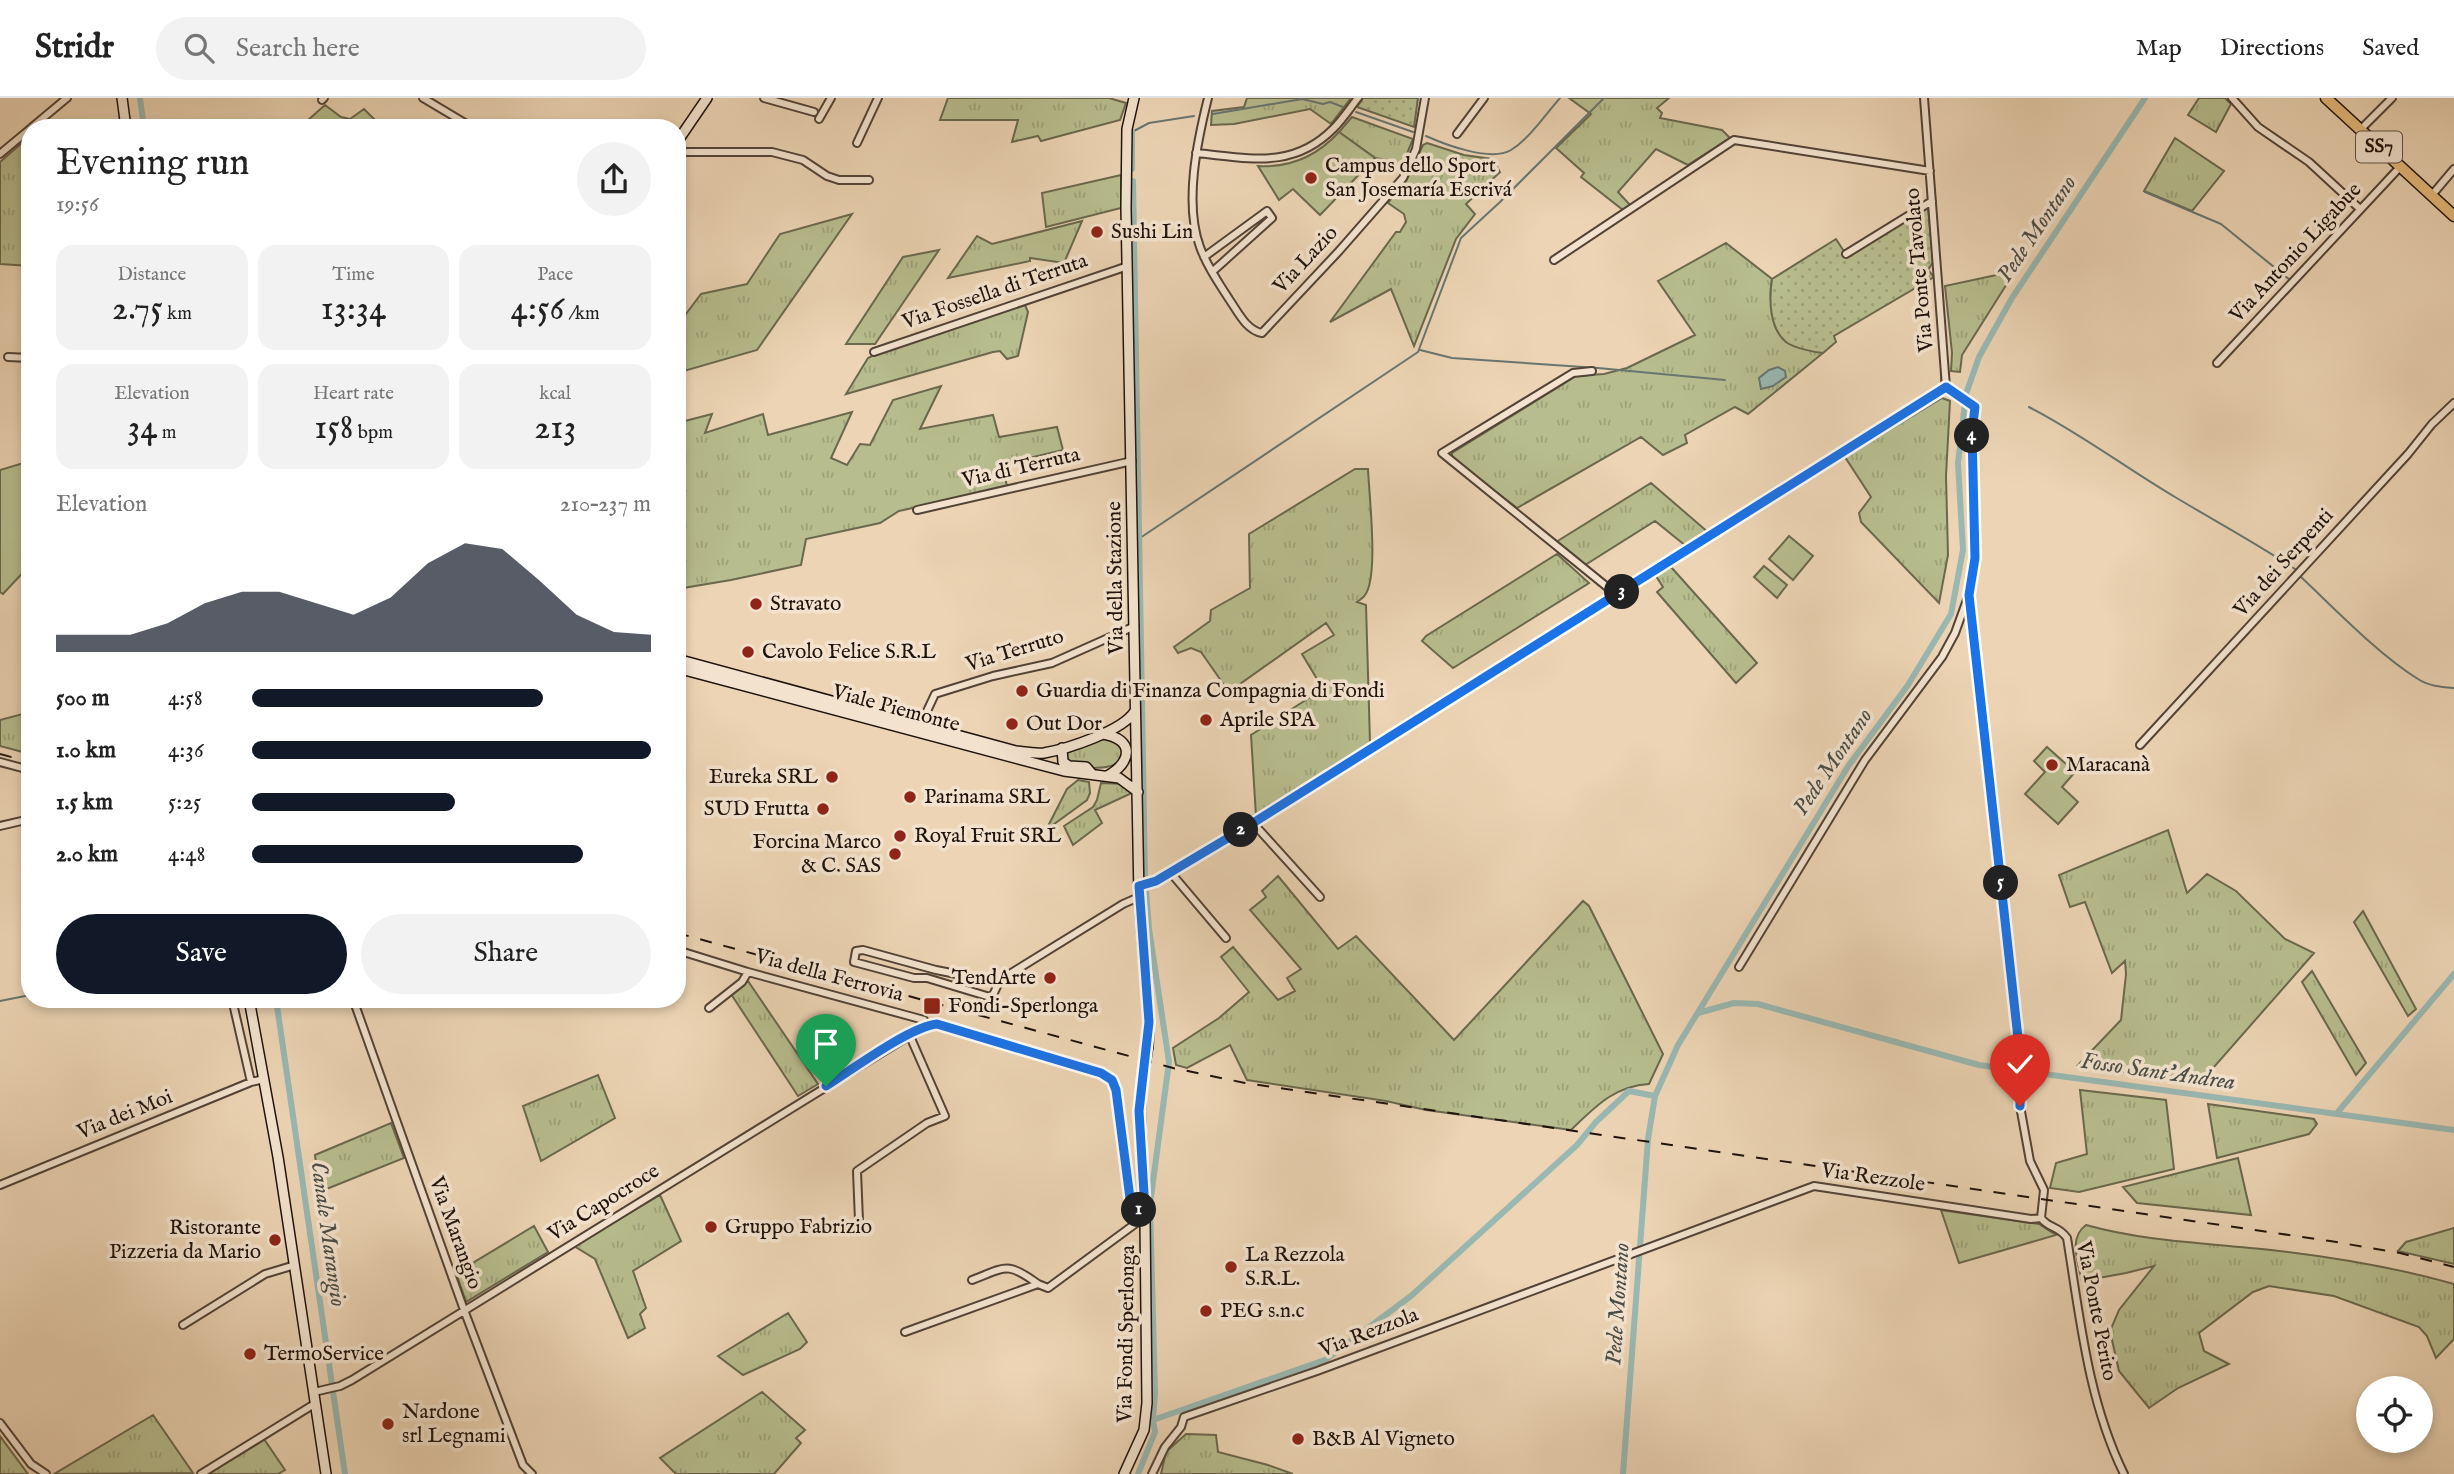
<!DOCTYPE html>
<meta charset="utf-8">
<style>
:root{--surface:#fff;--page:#f2f2f2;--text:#222;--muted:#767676;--line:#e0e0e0;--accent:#111827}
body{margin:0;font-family:"IM FELL English",serif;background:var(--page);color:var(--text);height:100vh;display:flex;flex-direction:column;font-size:26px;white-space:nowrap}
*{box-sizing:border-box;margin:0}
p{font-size:23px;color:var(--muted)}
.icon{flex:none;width:38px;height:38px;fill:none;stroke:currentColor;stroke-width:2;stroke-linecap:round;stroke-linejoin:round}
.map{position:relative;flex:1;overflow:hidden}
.sheet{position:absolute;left:21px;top:21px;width:665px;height:889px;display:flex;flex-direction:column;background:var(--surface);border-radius:28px;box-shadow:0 4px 10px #0003}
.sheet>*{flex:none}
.fabs{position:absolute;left:2356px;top:1278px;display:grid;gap:14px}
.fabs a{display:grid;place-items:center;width:77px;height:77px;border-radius:50%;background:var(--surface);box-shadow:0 4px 10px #0003;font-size:35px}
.pin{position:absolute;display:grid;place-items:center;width:60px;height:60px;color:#fff;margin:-72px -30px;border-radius:50% 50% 50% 0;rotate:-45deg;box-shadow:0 0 7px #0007}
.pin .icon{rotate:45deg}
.km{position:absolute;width:35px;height:35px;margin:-18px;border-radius:50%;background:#222;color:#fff;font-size:19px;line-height:35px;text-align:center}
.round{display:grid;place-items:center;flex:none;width:74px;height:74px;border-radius:37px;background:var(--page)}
.headline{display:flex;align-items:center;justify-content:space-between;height:119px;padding:0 35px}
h1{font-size:38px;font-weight:600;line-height:52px}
.figures{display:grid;grid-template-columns:repeat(3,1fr);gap:10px;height:119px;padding:7px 35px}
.figures div{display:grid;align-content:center;border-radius:18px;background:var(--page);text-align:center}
.figures b{font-size:35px;font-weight:600}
.figures small{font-size:19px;font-weight:400}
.figures p{font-size:19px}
.chart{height:196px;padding:14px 35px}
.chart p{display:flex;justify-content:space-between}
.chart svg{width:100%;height:126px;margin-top:7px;fill:var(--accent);opacity:.7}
.action{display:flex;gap:14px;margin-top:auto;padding:14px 35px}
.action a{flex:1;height:80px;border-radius:42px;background:var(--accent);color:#fff;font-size:28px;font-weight:600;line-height:80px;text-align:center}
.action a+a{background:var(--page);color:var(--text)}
ul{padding:0 35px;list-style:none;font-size:23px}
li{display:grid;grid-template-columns:112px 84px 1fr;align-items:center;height:52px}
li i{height:18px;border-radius:9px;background:var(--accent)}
header{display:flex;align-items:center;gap:42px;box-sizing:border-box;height:98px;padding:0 35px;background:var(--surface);border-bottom:2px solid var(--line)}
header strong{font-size:33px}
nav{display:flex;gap:38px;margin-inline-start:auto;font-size:24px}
.search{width:490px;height:63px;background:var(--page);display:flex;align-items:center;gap:18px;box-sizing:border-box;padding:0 24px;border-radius:38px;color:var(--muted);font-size:26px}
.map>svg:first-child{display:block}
.grass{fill:url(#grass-tufts);stroke:#6a684e;stroke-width:2}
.park{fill:url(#park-dots);stroke:#6a684e;stroke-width:2}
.pitch{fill:#b7bd8e;stroke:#6a684e;stroke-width:2}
.water{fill:#99b8b2;stroke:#687670;stroke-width:2}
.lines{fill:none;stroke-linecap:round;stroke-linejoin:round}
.stream{stroke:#687670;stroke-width:2}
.canal{stroke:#99b8b2;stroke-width:6}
.street-casing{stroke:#524337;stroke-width:10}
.secondary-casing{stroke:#1e130d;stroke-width:12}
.primary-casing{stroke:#1e130d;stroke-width:13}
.street{stroke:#f3e3ce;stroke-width:6}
.secondary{stroke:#f3e3ce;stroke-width:9}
.primary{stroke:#e6ba7a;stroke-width:10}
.rail{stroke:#1e130d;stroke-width:2;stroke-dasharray:12 12;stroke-linecap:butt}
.secondary-bridge-casing{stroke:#1e130d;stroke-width:12;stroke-linecap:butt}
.secondary-bridge{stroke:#f3e3ce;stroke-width:9}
.route-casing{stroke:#fff;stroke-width:14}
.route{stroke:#1a73e8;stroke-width:9}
.poi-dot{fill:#8f2418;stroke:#f3e3ce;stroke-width:2.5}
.labels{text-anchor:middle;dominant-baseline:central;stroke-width:7;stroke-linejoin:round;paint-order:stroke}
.shield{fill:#f3e3ce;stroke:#5e5147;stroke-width:2}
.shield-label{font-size:19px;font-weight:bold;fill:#1e130d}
.poi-label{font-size:21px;fill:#1e130d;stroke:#f3e3ce;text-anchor:start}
.street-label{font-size:21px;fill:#1e130d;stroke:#f3e3ce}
.water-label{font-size:23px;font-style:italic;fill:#494d47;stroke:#f3e3ce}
</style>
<header>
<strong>Stridr</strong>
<div class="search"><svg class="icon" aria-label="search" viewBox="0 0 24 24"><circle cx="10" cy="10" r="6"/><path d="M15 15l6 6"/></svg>Search here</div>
<nav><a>Map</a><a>Directions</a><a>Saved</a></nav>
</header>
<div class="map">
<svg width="2454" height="1376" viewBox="0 0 2454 1376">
<defs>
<pattern id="grass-tufts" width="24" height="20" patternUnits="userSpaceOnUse" patternTransform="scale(1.75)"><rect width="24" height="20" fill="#b7bd8e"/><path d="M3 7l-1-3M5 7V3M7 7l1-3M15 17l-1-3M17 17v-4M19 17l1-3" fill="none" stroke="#9da279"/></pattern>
<pattern id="park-dots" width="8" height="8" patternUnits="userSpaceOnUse" patternTransform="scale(1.75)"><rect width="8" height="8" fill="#b7bd8e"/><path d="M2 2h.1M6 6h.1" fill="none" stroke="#9da279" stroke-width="1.8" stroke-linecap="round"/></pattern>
</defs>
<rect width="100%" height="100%" fill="#ecd4b4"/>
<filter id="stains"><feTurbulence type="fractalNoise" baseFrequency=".00286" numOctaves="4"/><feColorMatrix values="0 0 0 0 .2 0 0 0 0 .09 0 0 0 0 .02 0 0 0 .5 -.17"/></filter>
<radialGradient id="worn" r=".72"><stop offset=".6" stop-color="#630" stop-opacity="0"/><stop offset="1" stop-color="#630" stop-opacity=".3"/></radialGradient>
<path class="grass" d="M948 0H1109L1126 5 1120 22 1041 43 1038 38 1012 44 1018 22H940Z
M1247 0H1351L1331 26 1310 11 1234 26 1211 27 1212 13 1244 9Z
M1569 0H1669L1657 10 1662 15 1660 20 1722 32 1730 40 1688 67 1656 51 1618 94 1631 108 1623 112 1581 79 1584 75 1556 50 1591 16Z
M2199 0H2225L2231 6 2216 34 2188 17Z
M325 7 341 19 350 21 364 11 375 22 367 30H299Z
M1352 19 1413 41 1400 73 1386 62 1375 60 1339 34Z
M30 38V168L0 166V64Z
M2175 40 2224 73 2192 113 2144 93Z
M1427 45 1464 57 1492 61 1500 74 1466 106 1475 116 1456 141 1414 248 1391 191 1330 224 1396 134H1400L1406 124 1404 116 1388 105 1407 81 1423 47Z
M1121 77V110L1046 129 1042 95Z
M852 116 757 252 677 275V228L701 196 747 186 780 136Z
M1082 123 1064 165 1030 160V163L948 180 977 138 992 146Z
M1726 145 1772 181C1767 209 1775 220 1786 244L1823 255 1748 316 1735 309 1685 337 1687 345 1663 357 1641 339 1517 410 1452 360V355L1576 278 1604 276 1627 270 1695 237 1658 183Z
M939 152 875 246H846L903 159Z
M2015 173 1962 257 1960 274 1951 273 1952 255 1945 188Z
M1025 207 1028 214 1018 258 1007 261 1000 253 993 254 846 296 868 260 874 257Z
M941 288 920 331 993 317 999 339 1057 329 1063 352 1003 366 1007 389 899 413 880 425 806 441 801 467 731 482 677 491V325L712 316 705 335 763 316 768 337 852 314 831 360 847 367 860 346 870 347 893 302Z
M1942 300 1950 303 1946 378 1948 457 1939 505 1861 424 1859 415 1871 399 1845 359Z
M1355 371H1368C1369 397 1379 479 1365 497 1363 500 1360 502 1357 504L1366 507 1370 645 1256 718 1251 637 1323 591 1302 556 1334 537 1326 525 1233 591 1234 594 1231 597 1201 554 1191 550 1178 555 1174 549 1210 523 1211 512 1250 490 1249 436Z
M1651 385 1709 435 1686 448 1655 423 1585 467 1556 444Z
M1557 456 1589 485 1453 570 1422 543 1426 538Z
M1671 469 1757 565 1736 585 1657 494 1663 489 1656 478Z
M30 614V656L0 648V622Z
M1110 640 1114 642 1123 652C1120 670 1108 669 1093 670L1089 666 1065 663 1067 655 1102 641Z
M1078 682 1089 684 1090 695 1087 702 1046 732 1067 691Z
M1101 685 1124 686 1134 694 1095 712 1102 725 1073 747 1064 728 1093 709 1097 702Z
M2168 732 2187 795 2207 776 2236 793 2285 841 2314 855 2200 985 2078 967 2121 922 2126 876 2125 863 2112 875 2085 804 2070 809 2059 777Z
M1278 778 1338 851 1356 838 1454 942 1583 803 1589 808 1663 956 1649 986C1614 988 1595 1009 1571 1032L1426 1012 1386 1003 1247 982 1230 947 1187 970 1176 967 1173 950 1219 920 1249 894 1221 859 1233 849 1278 902 1295 893 1287 880 1301 871 1250 812 1266 799 1262 793Z
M2363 813 2416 911 2408 918 2354 824Z
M2312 873 2366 965 2356 977 2302 884Z
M748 883 818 986 798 998 731 896Z
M598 977 615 1020 541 1063 523 1008Z
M2080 992 2166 1002 2174 1071 2079 1094 2050 1090 2056 1065 2087 1056Z
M2208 1006 2314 1021 2317 1026 2309 1036 2217 1060Z
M391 1025 404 1060 319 1094 315 1057Z
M2238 1060 2251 1117 2137 1105 2123 1089Z
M660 1097 681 1143 633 1173 646 1210 640 1216 645 1230 628 1240 595 1161 574 1148Z
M1941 1112 2039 1126 2056 1137 1959 1165Z
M2086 1127C2147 1144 2209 1145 2271 1152 2333 1159 2394 1169 2454 1186V1241L2436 1260 2427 1238 2419 1229 2334 1198 2269 1188 2253 1194 2199 1235 2204 1253 2229 1266 2178 1290 2149 1310 2119 1273 2110 1233 2119 1212 2154 1168 2126 1175 2082 1183C2078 1164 2068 1140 2086 1127Z
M534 1128 548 1154 466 1204 456 1175Z
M2454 1130V1166L2398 1153 2406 1144Z
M788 1215 807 1244 800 1251 743 1277 718 1258Z
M762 1294 805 1332 796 1340 801 1345 774 1376H676L660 1360Z
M153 1317 193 1375 54 1376Z
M1186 1336 1216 1337 1218 1354 1268 1367 1293 1376H1161L1166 1354Z
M0 1338 28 1376H0Z
M264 1341 285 1372 278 1376H207Z"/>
<path class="park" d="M1363 0H1418L1414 29 1357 9Z
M1928 109 1933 164 1928 172 1934 179 1834 238 1836 244 1823 255C1813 254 1794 250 1786 244 1769 230 1769 201 1772 181L1836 141 1847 158Z"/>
<path class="pitch" d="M1339 34 1375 60 1320 117 1293 91 1279 102 1258 68C1291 70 1317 58 1339 34Z
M30 363V467L3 496 0 494V372Z
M1789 438 1813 458 1793 482 1769 461Z
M1764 468 1787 487 1777 500 1754 479Z
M2047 649 2075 674 2062 689 2078 704 2058 726 2025 696 2045 674 2034 663Z"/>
<path class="water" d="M1778 269 1785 273 1786 279 1773 288 1761 291 1759 280 1769 272Z"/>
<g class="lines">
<path class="stream" d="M1356 14 1413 34
M1213 16 1302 1 1323 6 1330 4 1343 9
M1132 34 1149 25 1194 18
M1426 38C1446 47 1491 64 1511 52 1530 40 1545 17 1560 0
M2145 94 2221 126 2290 182
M1420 252 1452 260 1598 270 1725 282
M2029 309C2080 335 2126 370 2175 399 2215 423 2256 445 2295 471
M1826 361 1941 288V271
M1140 440 1418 254 1461 140 1500 104 1604 0
M2300 478C2335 511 2378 556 2418 581 2428 588 2442 589 2454 590
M1616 493 1677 455
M1375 642 1610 497
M1326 672 1371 644
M1244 723 1304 687
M0 903 30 897
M0 1083 54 1061"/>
<path class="canal" d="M140 0 144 30
M1132 71V34
M1133 83 1145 780 1149 831 1169 964 1150 1106 1155 1295 1153 1322 1155 1334 1138 1376
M276 901 345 1376
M1698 915 1734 905 1758 906 1979 967 2454 1032
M2337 1015 2454 876
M1153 1322 1325 1262 1411 1198 1577 1047 1596 1024 1629 993 1655 998
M1623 1376 1648 1041 1655 998 1678 947 1849 667 1908 587 1951 516 1963 452 1958 365 1966 296 1979 259 2012 200 2145 0"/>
<g class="street-casing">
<path id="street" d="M423 0 465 25
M764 0 814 14
M1208 0C1197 44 1184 106 1200 149 1207 168 1218 184 1229 201 1238 214 1246 232 1262 235L1339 153 1403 80 1416 51 1425 0
M2232 0 2258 29 2309 64 2360 111
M322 2 324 0
M819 21 831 0
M31 30 67 0
M2361 31 2392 0
M1457 36 1484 0
M857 45 878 0
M677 54H772L803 62 827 78 839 82H869
M1196 55C1249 60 1293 72 1334 30 1343 21 1350 10 1358 0
M0 56 30 31
M2432 97 2454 71
M1846 156 1932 103
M1204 159 1267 113 1272 120 1212 174
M1554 162 1734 42 1930 73
M874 254 1128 168
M8 259 30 260
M2217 265 2400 69
M1592 273 1573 275 1442 355 1617 497
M1946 289 1955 297 1975 309 1972 334 1975 460 1969 497 2021 967 2020 1008 2030 1063 2044 1092 2041 1120C2049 1131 2058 1127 2067 1140 2080 1220 2088 1303 2124 1376
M917 412 1132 363
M921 626 935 596 993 578 1052 565 1135 528
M2140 647 2408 356 2432 326 2454 305
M0 664 30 672
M1253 725 1320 799
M0 728 30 721
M1171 775 1226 840
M1139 788 1156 783 1253 725 1946 289 1924 0
M677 852 748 874 924 922 925 928 937 926 1101 975 1112 982 1116 992 1131 1108 1145 1112
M1739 869 1865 662 1942 559 1955 535 1968 499
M1000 882 993 897 990 899 927 880H914L854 864 856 853 863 852 936 872 992 883 1000 882 1123 806 1139 799
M232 901 251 984
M353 901 464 1212 523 1367 532 1376
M709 910 742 884 748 874
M0 1087 251 984 264 981
M859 1123 857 1073 927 1025 945 1018 909 936
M972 1182C1006 1169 1007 1163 1038 1186
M183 1227 265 1176 295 1167
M905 1234 1038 1186 1048 1190 1139 1123 1145 1122
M314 1294 340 1288 352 1282 925 928
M0 1325 31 1366 46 1376
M201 1376 316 1305
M1152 1376 1165 1349 1181 1329 1184 1319 1317 1273 1814 1088 2031 1121 2041 1120"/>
</g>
<g class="secondary-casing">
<path id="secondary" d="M122 0 126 30
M1134 0 1127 31 1126 110 1139 799 1149 924 1148 948
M677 44 707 0
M677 561 1016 653C1025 654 1035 656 1044 655 1067 651 1123 633 1135 613
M677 570 1064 673 1119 680 1138 694
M1103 636C1135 641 1132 665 1107 678
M1062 650 1063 664 1069 668 1086 669 1092 676
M249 901 278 1059 326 1376
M1124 1376 1144 1332 1147 1305 1145 1122 1140 1013 1142 984"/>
</g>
<g class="primary-casing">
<path id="primary" d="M2326 0 2454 118"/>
</g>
<use href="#street" class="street"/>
<use href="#secondary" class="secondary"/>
<use href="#primary" class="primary"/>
<path class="rail" d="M0 656 30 664
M677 835 1173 970 1245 985 2330 1143 2400 1155 2454 1169"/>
<g class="secondary-bridge-casing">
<path id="secondary-bridge" d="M1142 984 1148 948"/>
</g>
<use href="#secondary-bridge" class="secondary-bridge"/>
</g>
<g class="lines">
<g class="route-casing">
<path id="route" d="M826 988C852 972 909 929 937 926L1101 975 1112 982 1116 992 1131 1108 1145 1112 1139 1013 1149 924 1139 788 1156 783 1253 725 1946 289 1975 309 1972 334 1975 460 1969 497 2021 967 2020 1008"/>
</g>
<use href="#route" class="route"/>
</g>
<g class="poi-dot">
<circle cx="1311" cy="80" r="7"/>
<circle cx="1097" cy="134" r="7"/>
<circle cx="756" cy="506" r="7"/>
<circle cx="748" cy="554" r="7"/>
<circle cx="1022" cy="593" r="7"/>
<circle cx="1206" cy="622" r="7"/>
<circle cx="1012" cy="626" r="7"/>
<circle cx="2052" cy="667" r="7"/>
<circle cx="832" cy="679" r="7"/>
<circle cx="910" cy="699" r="7"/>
<circle cx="823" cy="711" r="7"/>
<circle cx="900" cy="738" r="7"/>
<circle cx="895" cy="756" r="7"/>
<circle cx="1050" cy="880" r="7"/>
<rect x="923" y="899" width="18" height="18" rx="3.5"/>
<circle cx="711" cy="1129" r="7"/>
<circle cx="275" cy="1142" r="7"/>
<circle cx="1231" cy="1169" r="7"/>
<circle cx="1206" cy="1213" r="7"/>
<circle cx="250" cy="1256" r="7"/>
<circle cx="388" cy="1326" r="7"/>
<circle cx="1298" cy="1341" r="7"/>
</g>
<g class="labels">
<rect class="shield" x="2356" y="33.5" width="46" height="31" rx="5"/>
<g class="shield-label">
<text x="2379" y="49">SS7</text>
</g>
<g class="poi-label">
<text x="1325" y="68">Campus dello Sport<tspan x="1325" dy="24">San Josemaría Escrivá</tspan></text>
<text x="1111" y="134">Sushi Lin</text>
<text x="770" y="506">Stravato</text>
<text x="762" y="554">Cavolo Felice S.R.L</text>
<text x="1036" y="593">Guardia di Finanza Compagnia di Fondi</text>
<text x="1220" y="622">Aprile SPA</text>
<text x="1026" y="626">Out Dor</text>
<text x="2066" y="667">Maracanà</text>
<text x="818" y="679" text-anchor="end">Eureka SRL</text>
<text x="924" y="699">Parinama SRL</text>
<text x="809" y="711" text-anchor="end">SUD Frutta</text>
<text x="914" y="738">Royal Fruit SRL</text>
<text x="881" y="744" text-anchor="end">Forcina Marco<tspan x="881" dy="24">&amp; C. SAS</tspan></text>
<text x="1036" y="880" text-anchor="end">TendArte</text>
<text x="948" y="908">Fondi-Sperlonga</text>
<text x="725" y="1129">Gruppo Fabrizio</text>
<text x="261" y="1130" text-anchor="end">Ristorante<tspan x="261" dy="24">Pizzeria da Mario</tspan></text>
<text x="1245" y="1157">La Rezzola<tspan x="1245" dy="24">S.R.L.</tspan></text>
<text x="1220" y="1213">PEG s.n.c</text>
<text x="264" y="1256">TermoService</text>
<text x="402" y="1314">Nardone<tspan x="402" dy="24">srl Legnami</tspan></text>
<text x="1312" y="1341">B&amp;B Al Vigneto</text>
</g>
<g class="street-label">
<text transform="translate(2296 155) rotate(-47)">Via Antonio Ligabue</text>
<text transform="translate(1306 162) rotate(-47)">Via Lazio</text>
<text transform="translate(1920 172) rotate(-95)">Via Ponte Tavolato</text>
<text transform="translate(995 194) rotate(-19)">Via Fossella di Terruta</text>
<text transform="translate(1021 370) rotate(-13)">Via di Terruta</text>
<text transform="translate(2284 465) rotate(-48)">Via dei Serpenti</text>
<text transform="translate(1116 480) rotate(-91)">Via della Stazione</text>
<text transform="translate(1015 553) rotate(-17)">Via Terruto</text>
<text transform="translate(896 611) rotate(15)">Viale Piemonte</text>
<text transform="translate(829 878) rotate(15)">Via della Ferrovia</text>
<text transform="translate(125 1017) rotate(-22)">Via dei Moi</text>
<text transform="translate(1873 1080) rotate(8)">Via Rezzole</text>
<text transform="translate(604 1105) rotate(-32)">Via Capocroce</text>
<text transform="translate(455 1135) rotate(70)">Via Marangio</text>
<text transform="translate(2096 1213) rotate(79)">Via Ponte Perito</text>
<text transform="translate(1369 1235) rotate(-21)">Via Rezzola</text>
<text transform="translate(1127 1236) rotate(-89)">Via Fondi Sperlonga</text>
</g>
<g class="water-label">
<text transform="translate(2037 131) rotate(-56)">Pede Montano</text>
<text transform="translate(1833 664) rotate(-56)">Pede Montano</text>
<text transform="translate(2158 974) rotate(8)">Fosso Sant'Andrea</text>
<text transform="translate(328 1136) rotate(82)">Canale Marangio</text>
<text transform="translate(1618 1206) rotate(-86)">Pede Montano</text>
</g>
</g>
<rect width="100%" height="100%" filter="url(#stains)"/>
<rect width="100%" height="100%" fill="url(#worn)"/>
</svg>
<div class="fabs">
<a><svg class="icon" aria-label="locate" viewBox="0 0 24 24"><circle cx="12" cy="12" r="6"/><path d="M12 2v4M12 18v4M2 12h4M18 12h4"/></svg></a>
</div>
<div class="pin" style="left:826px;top:988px;background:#1e9e55"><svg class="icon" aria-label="arrive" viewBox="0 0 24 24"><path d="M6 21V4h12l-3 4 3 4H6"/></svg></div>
<div class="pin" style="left:2020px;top:1008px;background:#d93025"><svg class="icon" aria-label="check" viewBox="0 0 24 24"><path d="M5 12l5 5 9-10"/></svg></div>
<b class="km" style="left:1139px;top:1112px">1</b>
<b class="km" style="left:1241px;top:732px">2</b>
<b class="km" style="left:1622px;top:494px">3</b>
<b class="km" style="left:1972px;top:338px">4</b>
<b class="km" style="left:2001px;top:785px">5</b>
<section class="sheet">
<div class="headline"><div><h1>Evening run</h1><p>19:56</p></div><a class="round"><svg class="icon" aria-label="share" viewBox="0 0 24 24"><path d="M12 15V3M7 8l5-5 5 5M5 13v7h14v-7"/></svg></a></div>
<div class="figures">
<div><p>Distance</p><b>2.75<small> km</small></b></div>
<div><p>Time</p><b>13:34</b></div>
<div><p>Pace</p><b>4:56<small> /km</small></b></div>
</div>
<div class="figures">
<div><p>Elevation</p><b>34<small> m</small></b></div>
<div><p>Heart rate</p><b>158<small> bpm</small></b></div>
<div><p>kcal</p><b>213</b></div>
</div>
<div class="chart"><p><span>Elevation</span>210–237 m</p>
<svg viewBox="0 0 160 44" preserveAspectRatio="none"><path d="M0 44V38L10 38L20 38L30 34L40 27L50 23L60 23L70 27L80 31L90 25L100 13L110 6L120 8L130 19L140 31L150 37L160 38V44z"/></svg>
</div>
<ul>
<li><b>500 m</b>4:58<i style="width:73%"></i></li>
<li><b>1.0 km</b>4:36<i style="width:100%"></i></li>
<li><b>1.5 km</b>5:25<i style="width:51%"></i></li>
<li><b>2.0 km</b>4:48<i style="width:83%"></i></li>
</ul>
<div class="action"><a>Save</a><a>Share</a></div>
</section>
</div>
